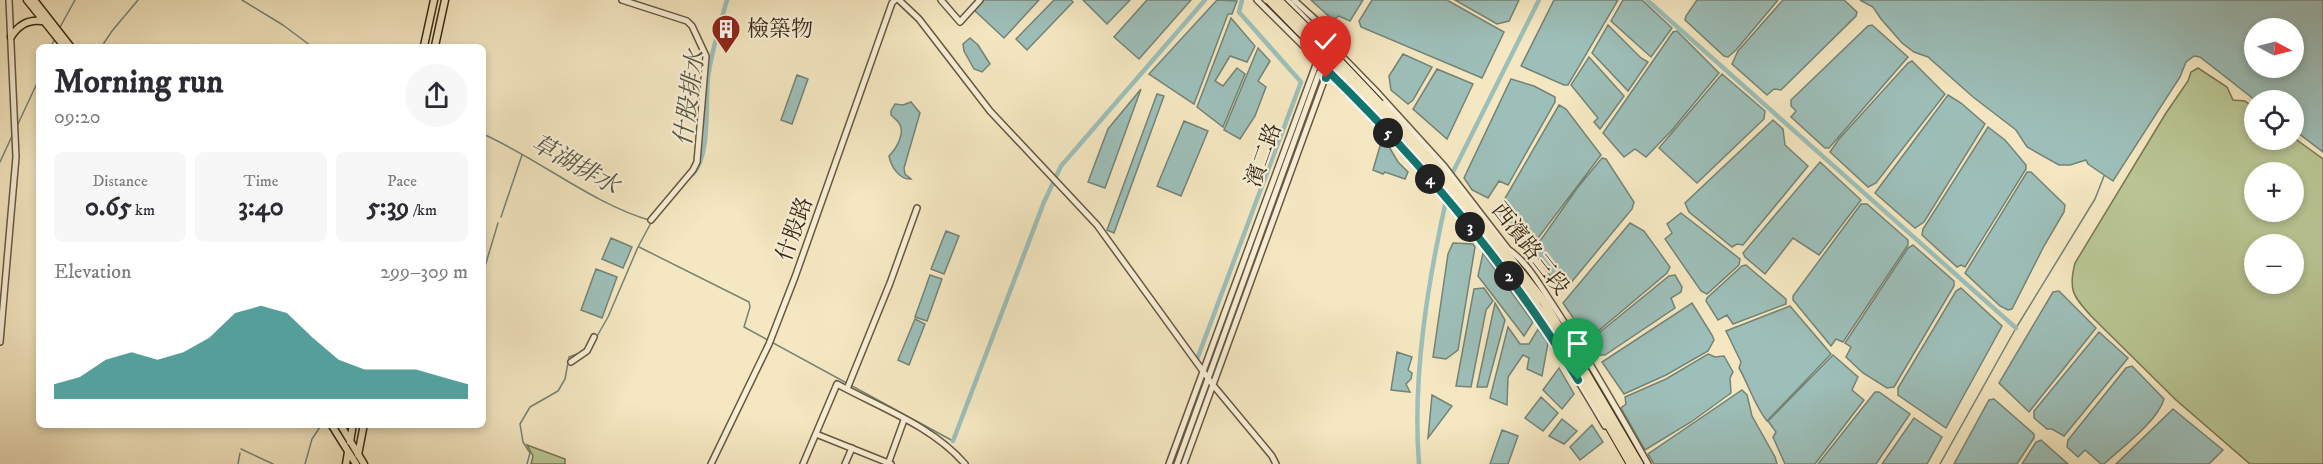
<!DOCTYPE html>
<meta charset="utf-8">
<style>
:root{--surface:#fff;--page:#f7f7f7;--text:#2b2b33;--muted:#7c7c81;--accent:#0f766e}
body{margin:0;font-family:"IM FELL DW Pica","Noto Serif TC",serif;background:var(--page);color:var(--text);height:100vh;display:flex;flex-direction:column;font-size:22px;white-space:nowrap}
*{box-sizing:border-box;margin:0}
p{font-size:20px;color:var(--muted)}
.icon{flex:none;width:33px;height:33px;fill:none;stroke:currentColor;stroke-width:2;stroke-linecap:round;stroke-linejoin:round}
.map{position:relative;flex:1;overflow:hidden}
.panel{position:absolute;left:36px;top:44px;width:450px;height:384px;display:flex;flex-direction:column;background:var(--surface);border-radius:9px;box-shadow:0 3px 9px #0003}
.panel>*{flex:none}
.needle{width:39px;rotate:97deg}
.tools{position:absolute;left:2244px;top:18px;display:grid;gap:12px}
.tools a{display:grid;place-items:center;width:60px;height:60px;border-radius:50%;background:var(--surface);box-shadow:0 3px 9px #0003;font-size:30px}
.pin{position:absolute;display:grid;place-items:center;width:51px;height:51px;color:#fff;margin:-62px -26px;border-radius:50% 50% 50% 0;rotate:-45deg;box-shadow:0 0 6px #0007}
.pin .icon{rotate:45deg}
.km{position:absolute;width:30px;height:30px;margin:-15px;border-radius:50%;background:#222;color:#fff;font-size:16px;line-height:30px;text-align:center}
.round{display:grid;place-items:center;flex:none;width:63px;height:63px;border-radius:32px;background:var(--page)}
.summary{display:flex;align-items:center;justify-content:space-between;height:102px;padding:0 18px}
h1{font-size:33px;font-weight:700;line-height:45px}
.figures{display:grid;grid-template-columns:repeat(3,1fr);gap:9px;height:102px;padding:6px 18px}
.figures div{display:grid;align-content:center;border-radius:9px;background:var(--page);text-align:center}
.figures b{font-size:26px;font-weight:700}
.figures small{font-size:16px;font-weight:400}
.figures p{font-size:16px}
.chart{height:168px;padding:12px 18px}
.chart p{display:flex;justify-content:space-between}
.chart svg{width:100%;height:108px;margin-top:6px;fill:var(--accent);opacity:.7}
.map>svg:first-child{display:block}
.green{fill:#b9c694;stroke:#787754;stroke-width:1.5;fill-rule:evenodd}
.water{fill:#9dbfb9;stroke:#748377;stroke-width:1.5;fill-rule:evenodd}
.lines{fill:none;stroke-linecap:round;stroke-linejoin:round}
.stream{stroke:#748377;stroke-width:1.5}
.canal{stroke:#9dbfb9;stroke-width:4.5}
.minor-casing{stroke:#665840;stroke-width:8}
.major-casing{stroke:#362815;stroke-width:9}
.highway-casing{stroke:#362815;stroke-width:10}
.minor{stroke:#f8efd7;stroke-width:5}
.major{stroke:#f4e7c1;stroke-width:6}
.highway{stroke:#f4e7c1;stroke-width:8}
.highway-bridge-casing{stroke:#362815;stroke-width:10;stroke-linecap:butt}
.highway-bridge{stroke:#f4e7c1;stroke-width:8}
.route-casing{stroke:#fff;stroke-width:12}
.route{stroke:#0f766e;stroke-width:8}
.labels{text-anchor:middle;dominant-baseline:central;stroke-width:4.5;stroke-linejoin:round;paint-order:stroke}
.poi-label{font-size:22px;fill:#362815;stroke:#f8efd7;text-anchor:start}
.street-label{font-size:22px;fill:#362815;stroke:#f8efd7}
.water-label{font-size:24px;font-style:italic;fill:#555546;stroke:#f8efd7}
</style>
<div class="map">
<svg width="2323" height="464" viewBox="0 0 2323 464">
<rect width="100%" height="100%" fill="#f4e7c1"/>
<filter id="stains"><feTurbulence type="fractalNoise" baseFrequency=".00333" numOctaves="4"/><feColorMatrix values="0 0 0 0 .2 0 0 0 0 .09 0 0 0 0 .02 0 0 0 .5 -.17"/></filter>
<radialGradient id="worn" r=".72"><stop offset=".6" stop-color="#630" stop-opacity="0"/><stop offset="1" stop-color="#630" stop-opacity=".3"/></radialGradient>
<path class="green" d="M2198 68 2227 87 2233 100 2245 101 2254 108V140L2294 138 2323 159V464H2250L2176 400 2091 316C2073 296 2068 290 2075 263L2166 113 2188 81 2191 72ZM2294 172V212H2254V172ZM2254 244H2294V284H2254Z
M527 445 565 459V464H531L533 456Z"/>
<path class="water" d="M983 0H1039L1004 38 974 10Z
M1054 0H1071L1073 2 1027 50 1016 39Z
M1083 0H1130L1107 24Z
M1147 0H1191L1139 59 1114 37Z
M1217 0 1237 1 1232 14H1228L1194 104 1149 74Z
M1311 0H1363L1350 21 1339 16 1333 20Z
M1372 0H1447L1504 32 1482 78 1361 27 1359 21Z
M1455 0H1519L1509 21 1497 24Z
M1554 0H1618L1568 85H1564L1521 66Z
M1623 0H1642L1672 28 1651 57 1611 21Z
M1697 0H1778L1736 50 1728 57 1724 56 1685 20 1686 16Z
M1783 0H1844L1857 12 1856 16 1781 90 1774 89 1767 95 1732 64 1738 51Z
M1860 0H2323V152L2294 130V100H2255L2200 57 2194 56 2186 62 2180 77 2113 181 2088 164 2086 160 2070 165H2059L2027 147 2016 130 1973 97 1928 57 1914 52 1902 43 1881 19 1873 7ZM2254 28H2294V68H2254Z
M1231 18 1255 46 1247 62 1230 56 1215 81 1223 86 1237 68 1245 74 1223 127 1197 107Z
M1608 25 1641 58 1648 62 1628 91 1592 53Z
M1872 25 1908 57 1829 148H1825L1791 117 1796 111 1791 106V100L1868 26Z
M1677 31 1719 73 1672 130 1646 157 1635 149 1624 157 1603 133 1673 32Z
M970 38 978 45 990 64 982 72 974 69 964 51 963 44Z
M1258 48 1270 61 1258 81 1266 87 1255 116 1240 139 1224 130Z
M1403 54 1432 67 1413 100 1408 104 1391 90 1389 76Z
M1589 57 1624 96 1600 129 1594 122 1598 118 1571 85Z
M1912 61 1945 94 1876 183 1868 187 1830 152 1839 139 1908 63Z
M1437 69 1473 84 1447 139 1413 109Z
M1722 74 1765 111 1764 119 1697 183 1659 148Z
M797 75 808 79 792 124 781 120Z
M1511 79 1534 86 1555 97V102L1508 185 1499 181 1488 198 1472 190 1464 178Z
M1141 89 1105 188 1088 182 1108 129Z
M1157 94 1164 96 1114 233 1107 230Z
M1948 95 1961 103 1985 124 1924 222 1915 228 1875 193Z
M911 102 920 113 904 168 905 174 911 179C899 180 891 166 889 156 896 149 906 133 899 123 897 120 894 118 891 115V111L895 104 903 105Z
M1559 105 1566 109 1601 155 1532 246 1505 226 1496 214Z
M1773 120 1783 129 1785 145 1808 166 1743 245 1737 244 1732 247 1689 212 1685 203Z
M1184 121 1208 131 1181 196 1157 186Z
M1988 127 2005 140 2026 165V169L1965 267 1961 265 1957 267 1922 235 1923 229Z
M1388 145 1398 162 1408 172 1405 179 1385 172 1383 174 1373 170 1380 146Z
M1602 158 1606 159 1634 202 1632 209 1569 285 1563 282 1556 284 1533 251 1578 187Z
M1820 162 1861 200 1819 255 1793 238 1765 274 1745 257 1743 253Z
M2027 172H2031L2065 205 2064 212 2044 246 2012 309 2008 310 2000 306 1965 273Z
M1861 204H1867L1908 240V245L1843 342 1836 339 1831 346 1793 300V296Z
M1681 213 1740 259 1739 265 1707 294 1701 291 1665 239 1672 233 1667 224Z
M1630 223 1644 231 1670 267 1667 273 1590 338H1587L1563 303Z
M946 231 959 236 944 274 931 269Z
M611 238 632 247 623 268 602 259Z
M1453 243 1473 244 1475 247 1458 350 1446 359 1433 357 1448 254Z
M1913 245 1954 281V286L1894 387 1887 388 1863 373 1846 357 1851 347 1845 343 1908 248Z
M1483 253 1533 322 1524 336 1478 276Z
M1746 265 1786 299V304L1733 324 1727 315 1718 320 1706 301 1707 298 1742 266Z
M596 269 617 277 602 318 581 310Z
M930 275 942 279 927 321 915 317Z
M1675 275 1682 287 1681 292 1671 298 1675 308 1605 355H1600L1589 341 1669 276Z
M1484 288 1493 301 1486 310 1471 387 1456 386 1474 289Z
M1961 288 2002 326 1946 428 1898 395V388L1956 291Z
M2059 291 2096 328 2029 412 1999 383 2053 292Z
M1495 303 1505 320 1487 387H1477Z
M1692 303 1712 335 1714 340 1708 351 1666 375 1624 394 1602 362Z
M1790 306 1831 354 1767 421C1754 405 1749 385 1739 368L1741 362 1726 331Z
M915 319 925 324 909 365 898 360Z
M1508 327 1520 344H1529L1538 329 1548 343 1542 376 1527 369 1529 358 1523 355 1508 377 1507 405 1490 398Z
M2099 332 2128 358 2064 436 2052 429H2047L2034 418V411Z
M1397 352 1412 357 1408 370 1412 373 1411 379 1406 384 1410 392 1391 390Z
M1708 354 1715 357 1724 356 1733 372 1730 378 1731 393 1691 422 1645 450 1621 408 1626 404 1625 397 1666 379Z
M1833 355 1858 377 1852 390 1864 400 1815 464H1785L1773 437 1776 432 1768 421Z
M2132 366 2164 399C2158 421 2121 448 2104 464H2101L2085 450 2078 457 2067 447 2068 440 2126 368Z
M1559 368 1574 394 1562 409 1543 390Z
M1742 390 1747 395 1752 416 1775 457 1777 464H1654L1648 454Z
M1875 392H1879L1910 414 1876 464H1818Z
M1432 395 1452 406 1428 438Z
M1541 397 1558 413 1543 431 1525 418Z
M1994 399 2034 434V438L2017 464H1954L1989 400Z
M2173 409 2223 450 2209 464H2116Z
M1914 418 1942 437 1927 464H1882Z
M1562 419 1577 431 1564 444 1549 436Z
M1592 425 1603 442 1580 460 1570 447Z
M1502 430 1518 436 1508 464H1490Z
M2041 440 2068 464H2022L2036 442Z"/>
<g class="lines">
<path class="stream" d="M242 0 283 25 311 46
M59 29 75 0
M51 46 55 39
M102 46 112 31 138 0
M17 126 39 79
M483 134C541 160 591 203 652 221L638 247 608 317 596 338
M0 162 12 136
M501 217 522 155
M639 247 749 302 750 307 744 327 953 441
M483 273 498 223
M241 449 273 464
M238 464 240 453
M305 464 312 439 322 424
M527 464 530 453 523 442 520 424 530 407 558 391 565 379 569 357 577 354
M1940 464 2016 328 2095 199 2104 176"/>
<path class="canal" d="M1647 0 2016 328
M693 174C711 154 705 104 708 78 711 52 720 25 727 0
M1451 176 1539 0
M1196 362 1301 82 1239 12 1242 0
M953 441 1044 202 1061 166 1205 0
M1419 464C1412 377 1428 281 1447 196"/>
<g class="minor-casing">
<path id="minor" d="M622 0 687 21 692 26 706 56 697 162 693 170 651 220
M899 0 919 19 990 111 1097 225 1213 385 1272 456 1276 464
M941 0 960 22 980 0
M1257 0 1363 105 1452 204
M1287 0 1374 89 1444 166 1508 249C1527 262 1539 284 1551 302 1586 355 1617 409 1648 464
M1294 0 1317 21 1328 38
M1458 212C1515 278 1561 351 1605 426
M0 342 16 157 9 0
M571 362 587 351 594 337
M847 389 890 283 917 208
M816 434 891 464
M711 464 769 344 795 277 892 3 895 0
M803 464 837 384C881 408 932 426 965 464
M845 464 852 448
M888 464 904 420
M1169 464 1318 59
M1177 464 1319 73
M1184 464 1328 70"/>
</g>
<g class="major-casing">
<path id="major" d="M27 0 64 46
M34 0 70 46
M11 37C19 24 30 18 46 22
M424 46 434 0
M435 46 445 0
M331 424 356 464
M340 424 364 464
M350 442 353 424
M358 455 364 424
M346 464 348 452"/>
</g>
<g class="highway-casing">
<path id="highway" d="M1380 104 1456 189 1544 302 1639 464
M1375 108C1425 164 1475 219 1519 280 1561 339 1595 402 1631 464
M1451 203 1463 213"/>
</g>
<use href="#minor" class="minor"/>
<use href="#major" class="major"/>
<use href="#highway" class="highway"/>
<g class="highway-bridge-casing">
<path id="highway-bridge" d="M1269 0 1375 108
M1278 0 1325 46 1380 104"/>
</g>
<use href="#highway-bridge" class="highway-bridge"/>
</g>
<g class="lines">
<g class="route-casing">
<path id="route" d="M1326 78 1328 71C1423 164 1509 266 1578 380"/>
</g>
<use href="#route" class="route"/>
</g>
<defs>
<g id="building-pin" transform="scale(1.5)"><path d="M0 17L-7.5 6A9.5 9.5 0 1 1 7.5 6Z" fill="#8f2418" stroke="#f8efd7"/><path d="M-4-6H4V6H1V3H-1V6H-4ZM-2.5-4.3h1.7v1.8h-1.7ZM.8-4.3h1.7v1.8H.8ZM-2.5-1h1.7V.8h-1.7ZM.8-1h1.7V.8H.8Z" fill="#fff"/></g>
</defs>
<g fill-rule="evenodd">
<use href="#building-pin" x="726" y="29"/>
</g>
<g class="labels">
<g class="poi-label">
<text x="747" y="29">檢築物</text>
</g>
<g class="street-label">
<text transform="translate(1264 155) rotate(-70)">濱二路</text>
<text transform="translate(795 229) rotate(-70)">什股路</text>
<text transform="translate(1530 249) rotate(52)">西濱路三段</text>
</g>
<g class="water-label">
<text transform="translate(690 98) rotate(-82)">什股排水</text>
<text transform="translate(575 165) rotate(29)">草湖排水</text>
</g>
</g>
<rect width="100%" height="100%" filter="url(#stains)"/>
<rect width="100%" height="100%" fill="url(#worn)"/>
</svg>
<div class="tools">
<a><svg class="needle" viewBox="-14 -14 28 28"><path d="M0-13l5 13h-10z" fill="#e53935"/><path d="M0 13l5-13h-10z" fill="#7c7c81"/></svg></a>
<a><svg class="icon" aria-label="locate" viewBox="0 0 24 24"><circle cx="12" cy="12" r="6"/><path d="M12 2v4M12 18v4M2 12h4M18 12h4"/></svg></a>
<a>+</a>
<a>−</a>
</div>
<div class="pin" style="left:1578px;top:380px;background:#1e9e55"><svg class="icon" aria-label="arrive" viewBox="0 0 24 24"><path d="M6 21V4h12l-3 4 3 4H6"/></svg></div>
<div class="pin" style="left:1326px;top:78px;background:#d93025"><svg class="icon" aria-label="check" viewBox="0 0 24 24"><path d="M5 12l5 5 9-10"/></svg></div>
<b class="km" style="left:1509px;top:276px">2</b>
<b class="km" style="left:1470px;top:227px">3</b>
<b class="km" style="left:1430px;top:179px">4</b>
<b class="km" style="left:1388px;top:133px">5</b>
<section class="panel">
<div class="summary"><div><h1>Morning run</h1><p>09:20</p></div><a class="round"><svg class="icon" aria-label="share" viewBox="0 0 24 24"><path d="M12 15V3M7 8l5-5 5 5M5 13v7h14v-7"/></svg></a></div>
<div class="figures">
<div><p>Distance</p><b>0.65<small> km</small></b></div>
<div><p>Time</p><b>3:40</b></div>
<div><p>Pace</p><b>5:39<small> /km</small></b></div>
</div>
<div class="chart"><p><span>Elevation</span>299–309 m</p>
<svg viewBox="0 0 160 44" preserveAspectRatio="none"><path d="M0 44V38L10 35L20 28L30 25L40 28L50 25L60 19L70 9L80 6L90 9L100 19L110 28L120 32L130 32L140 32L150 35L160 38V44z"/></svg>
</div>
</section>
</div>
